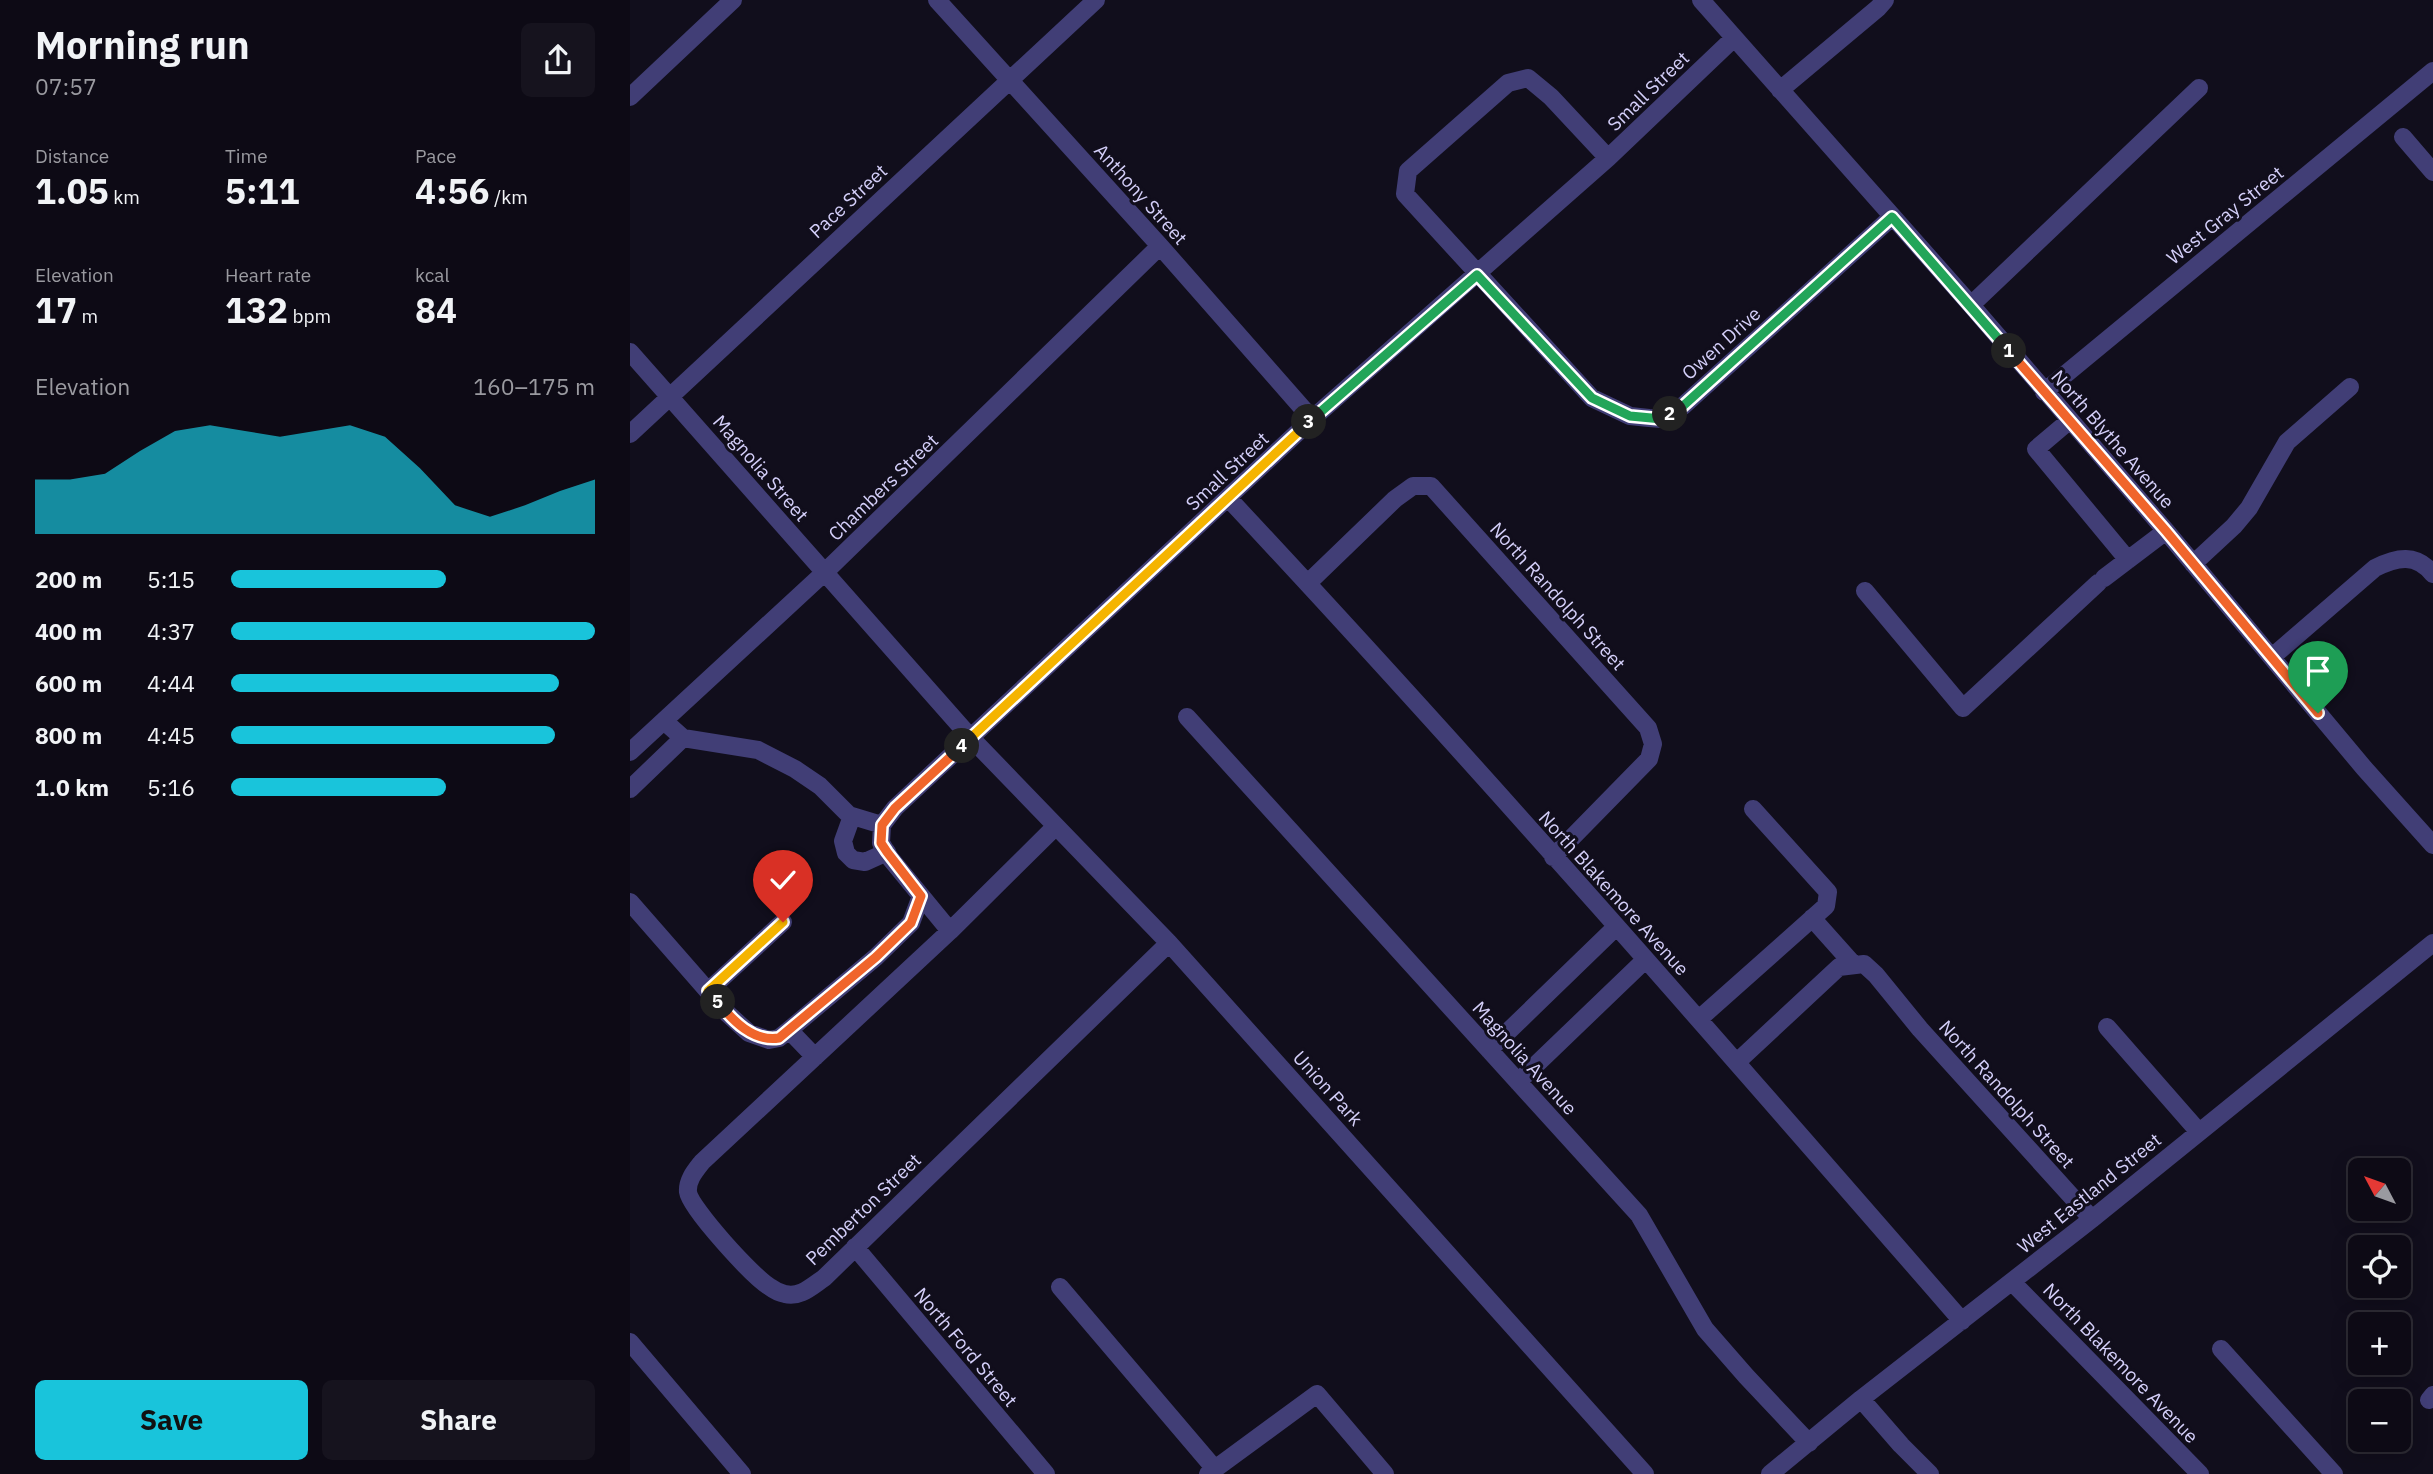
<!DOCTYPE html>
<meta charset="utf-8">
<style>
:root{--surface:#0d0a15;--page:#16131e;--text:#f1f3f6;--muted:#9a9aa0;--line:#2d2b34;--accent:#19c4db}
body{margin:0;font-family:"IBM Plex Sans",sans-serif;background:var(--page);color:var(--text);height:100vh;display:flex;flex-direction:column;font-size:26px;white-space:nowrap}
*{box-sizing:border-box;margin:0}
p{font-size:23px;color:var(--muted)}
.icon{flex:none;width:38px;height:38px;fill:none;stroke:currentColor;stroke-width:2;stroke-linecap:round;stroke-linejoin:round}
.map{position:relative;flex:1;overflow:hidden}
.drawer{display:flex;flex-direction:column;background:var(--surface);width:630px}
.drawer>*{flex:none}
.needle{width:46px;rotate:311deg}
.buttons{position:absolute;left:1718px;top:1158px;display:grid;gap:14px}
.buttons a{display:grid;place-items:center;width:63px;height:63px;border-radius:10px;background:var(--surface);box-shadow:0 4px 18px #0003,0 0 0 2px var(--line);font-size:35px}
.pin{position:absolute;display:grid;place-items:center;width:60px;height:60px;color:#fff;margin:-72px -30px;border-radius:50% 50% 50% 0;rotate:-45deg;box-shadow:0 0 7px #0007}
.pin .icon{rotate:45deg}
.km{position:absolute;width:35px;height:35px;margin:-18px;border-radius:50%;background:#222;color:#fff;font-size:19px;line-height:35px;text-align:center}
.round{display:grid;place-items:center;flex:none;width:74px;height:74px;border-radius:10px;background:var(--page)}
.headline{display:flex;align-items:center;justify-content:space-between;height:119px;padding:0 35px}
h1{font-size:38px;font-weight:700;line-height:52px}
.figures{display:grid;grid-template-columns:repeat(3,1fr);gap:10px;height:119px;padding:7px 35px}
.figures div{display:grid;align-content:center}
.figures b{font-size:35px;font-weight:700}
.figures small{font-size:19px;font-weight:400}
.figures p{font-size:19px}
.chart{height:196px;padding:14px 35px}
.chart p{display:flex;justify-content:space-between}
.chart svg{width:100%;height:126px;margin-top:7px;fill:var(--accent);opacity:.7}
.button{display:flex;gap:14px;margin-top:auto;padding:14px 35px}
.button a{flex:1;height:80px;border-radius:10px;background:var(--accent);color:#111;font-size:28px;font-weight:700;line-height:80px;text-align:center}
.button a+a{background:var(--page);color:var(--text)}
ul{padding:0 35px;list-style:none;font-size:23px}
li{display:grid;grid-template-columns:112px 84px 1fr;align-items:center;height:52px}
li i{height:18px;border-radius:9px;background:var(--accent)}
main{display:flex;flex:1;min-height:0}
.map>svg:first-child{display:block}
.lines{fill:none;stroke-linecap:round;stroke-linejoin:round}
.minor{stroke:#413e76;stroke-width:18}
.split-1-casing{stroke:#fff;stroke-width:14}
.split-2-casing{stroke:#fff;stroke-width:14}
.split-3-casing{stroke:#fff;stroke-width:14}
.split-4-casing{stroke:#fff;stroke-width:14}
.split-5-casing{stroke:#fff;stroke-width:14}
.split-6-casing{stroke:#fff;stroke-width:14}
.split-1{stroke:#f0652b;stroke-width:9}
.split-2{stroke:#22a559;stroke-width:9}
.split-3{stroke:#22a559;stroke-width:9}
.split-4{stroke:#f5b400;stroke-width:9}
.split-5{stroke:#f0652b;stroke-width:9}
.split-6{stroke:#f5b400;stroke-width:9}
.labels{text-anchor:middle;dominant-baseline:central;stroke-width:6;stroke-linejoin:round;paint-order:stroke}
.street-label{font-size:19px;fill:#d4cff9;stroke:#110e1c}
</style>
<main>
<section class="drawer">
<div class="headline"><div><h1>Morning run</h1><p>07:57</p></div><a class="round"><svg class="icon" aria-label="share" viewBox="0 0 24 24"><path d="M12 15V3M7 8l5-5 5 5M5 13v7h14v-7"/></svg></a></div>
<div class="figures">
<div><p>Distance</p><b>1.05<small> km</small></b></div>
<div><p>Time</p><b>5:11</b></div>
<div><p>Pace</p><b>4:56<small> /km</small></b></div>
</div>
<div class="figures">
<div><p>Elevation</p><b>17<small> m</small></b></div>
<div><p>Heart rate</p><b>132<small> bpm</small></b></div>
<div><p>kcal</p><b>84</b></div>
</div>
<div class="chart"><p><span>Elevation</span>160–175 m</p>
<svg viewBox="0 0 160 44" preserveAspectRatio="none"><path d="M0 44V25L10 25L20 23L30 15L40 8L50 6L60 8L70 10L80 8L90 6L100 10L110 21L120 34L130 38L140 34L150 29L160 25V44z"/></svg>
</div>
<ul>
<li><b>200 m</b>5:15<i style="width:59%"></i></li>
<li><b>400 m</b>4:37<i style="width:100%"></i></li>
<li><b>600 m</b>4:44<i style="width:90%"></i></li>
<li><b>800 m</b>4:45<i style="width:89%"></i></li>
<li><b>1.0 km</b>5:16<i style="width:59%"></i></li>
</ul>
<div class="button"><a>Save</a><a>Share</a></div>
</section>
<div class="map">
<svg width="1803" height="1474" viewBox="0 0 1803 1474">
<rect width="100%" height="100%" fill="#110e1c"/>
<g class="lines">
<path class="minor" d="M307 0 530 246 682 419
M1071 0 1341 305 1536 531 1734 768 1803 845
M1150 90 1248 8 1255 0
M0 97 103 0
M1773 137 1803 172
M978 158 921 97 898 78 878 83 778 171 775 194 962 398 1000 416 1019 418 1032 419 1053 406 1262 217
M1341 305 1569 88
M0 352 341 738 539 943 1015 1474
M1414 392 1803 71
M1439 421 1406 449 1498 560
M0 434 466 0
M598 498C849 766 1091 1044 1332 1321
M1563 564 1604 526 1619 508 1657 442 1720 387
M1474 578 1536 531
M678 583 765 499 783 486H801L1018 728 1023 744 1019 759 923 857
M1235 591 1333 708 1468 583
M1642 657 1745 568C1767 557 1786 553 1803 574
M557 717 1009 1215 1075 1329 1116 1376 1179 1443
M34 721 53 738 128 750 165 769 190 786 219 815 252 825
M0 752 195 572 530 246
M0 789 53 738
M222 816 213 841 216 853 223 860 235 862 257 852
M425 827 320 931 72 1162C65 1171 57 1180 58 1192 60 1208 124 1278 140 1287 144 1290 150 1293 155 1294 170 1298 182 1286 194 1278L539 943
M0 902 98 1014 119 1033 139 1040 149 1038 159 1030 246 957 281 923 291 896
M1182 918 1224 965
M320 931 260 858 251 843 252 825 265 808 682 419 978 158 1104 38
M78 991 153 922
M1069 1019 1196 906 1198 892 1123 809
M1477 1027 1569 1132
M159 1030 185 1057
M859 1050 986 927
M1107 1062 1209 967 1234 964 1246 975 1290 1029 1462 1219
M888 1082 1015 960
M225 1247 416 1474
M1382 1282 1570 1474
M430 1287 585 1469
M0 1342 112 1474
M1591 1349 1704 1474
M1231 1399 1271 1445 1300 1474
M1799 1400 1803 1395
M578 1474 687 1394 755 1474
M1140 1474 1231 1399 1462 1219 1803 943"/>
</g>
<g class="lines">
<g class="split-1-casing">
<path id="split-1" d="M1379 351 1536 531 1688 713"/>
</g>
<g class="split-2-casing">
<path id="split-2" d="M1040 414 1053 406 1262 217 1379 351"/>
</g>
<g class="split-3-casing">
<path id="split-3" d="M679 422 847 275 962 398 1000 416 1032 419 1040 414"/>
</g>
<g class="split-4-casing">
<path id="split-4" d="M332 746 679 422"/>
</g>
<g class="split-5-casing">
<path id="split-5" d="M88 1002C103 1021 123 1042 149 1038L246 957 281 923 291 896 257 852 251 843 252 825 265 808 332 746"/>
</g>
<g class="split-6-casing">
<path id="split-6" d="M88 1002 78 991 153 922"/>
</g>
<use href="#split-1" class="split-1"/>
<use href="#split-2" class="split-2"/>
<use href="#split-3" class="split-3"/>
<use href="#split-4" class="split-4"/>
<use href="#split-5" class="split-5"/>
<use href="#split-6" class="split-6"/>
</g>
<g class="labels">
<g class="street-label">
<text transform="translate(1018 91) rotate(-44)">Small Street</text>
<text transform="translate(511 194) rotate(48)">Anthony Street</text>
<text transform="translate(218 201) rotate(-43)">Pace Street</text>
<text transform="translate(1595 215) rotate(-39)">West Gray Street</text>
<text transform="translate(1091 343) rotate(-42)">Owen Drive</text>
<text transform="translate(1483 439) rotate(49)">North Blythe Avenue</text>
<text transform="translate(131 468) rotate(49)">Magnolia Street</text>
<text transform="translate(597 471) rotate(-43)">Small Street</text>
<text transform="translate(253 487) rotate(-44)">Chambers Street</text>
<text transform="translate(928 596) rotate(48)">North Randolph Street</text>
<text transform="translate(984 893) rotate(48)">North Blakemore Avenue</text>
<text transform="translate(895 1058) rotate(48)">Magnolia Avenue</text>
<text transform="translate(698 1088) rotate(48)">Union Park</text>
<text transform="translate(1377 1094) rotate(48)">North Randolph Street</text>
<text transform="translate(1459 1193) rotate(-39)">West Eastland Street</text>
<text transform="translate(233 1209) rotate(-44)">Pemberton Street</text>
<text transform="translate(336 1347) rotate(50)">North Ford Street</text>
<text transform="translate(1491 1363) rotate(46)">North Blakemore Avenue</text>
</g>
</g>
</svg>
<div class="buttons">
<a><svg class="needle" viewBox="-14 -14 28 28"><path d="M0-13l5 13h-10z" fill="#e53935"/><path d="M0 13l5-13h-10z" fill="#9a9aa0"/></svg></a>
<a><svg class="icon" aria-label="locate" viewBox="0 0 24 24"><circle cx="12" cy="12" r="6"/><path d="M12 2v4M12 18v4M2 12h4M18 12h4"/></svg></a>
<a>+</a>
<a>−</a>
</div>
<div class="pin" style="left:1688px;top:713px;background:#1e9e55"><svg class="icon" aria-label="arrive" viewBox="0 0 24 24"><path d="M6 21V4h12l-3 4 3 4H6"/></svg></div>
<div class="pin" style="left:153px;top:922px;background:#d93025"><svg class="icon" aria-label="check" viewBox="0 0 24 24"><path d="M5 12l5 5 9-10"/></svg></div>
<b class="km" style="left:1379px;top:351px">1</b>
<b class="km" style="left:1040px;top:414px">2</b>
<b class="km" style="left:679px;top:422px">3</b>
<b class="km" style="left:332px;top:746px">4</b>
<b class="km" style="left:88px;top:1002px">5</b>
</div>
</main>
